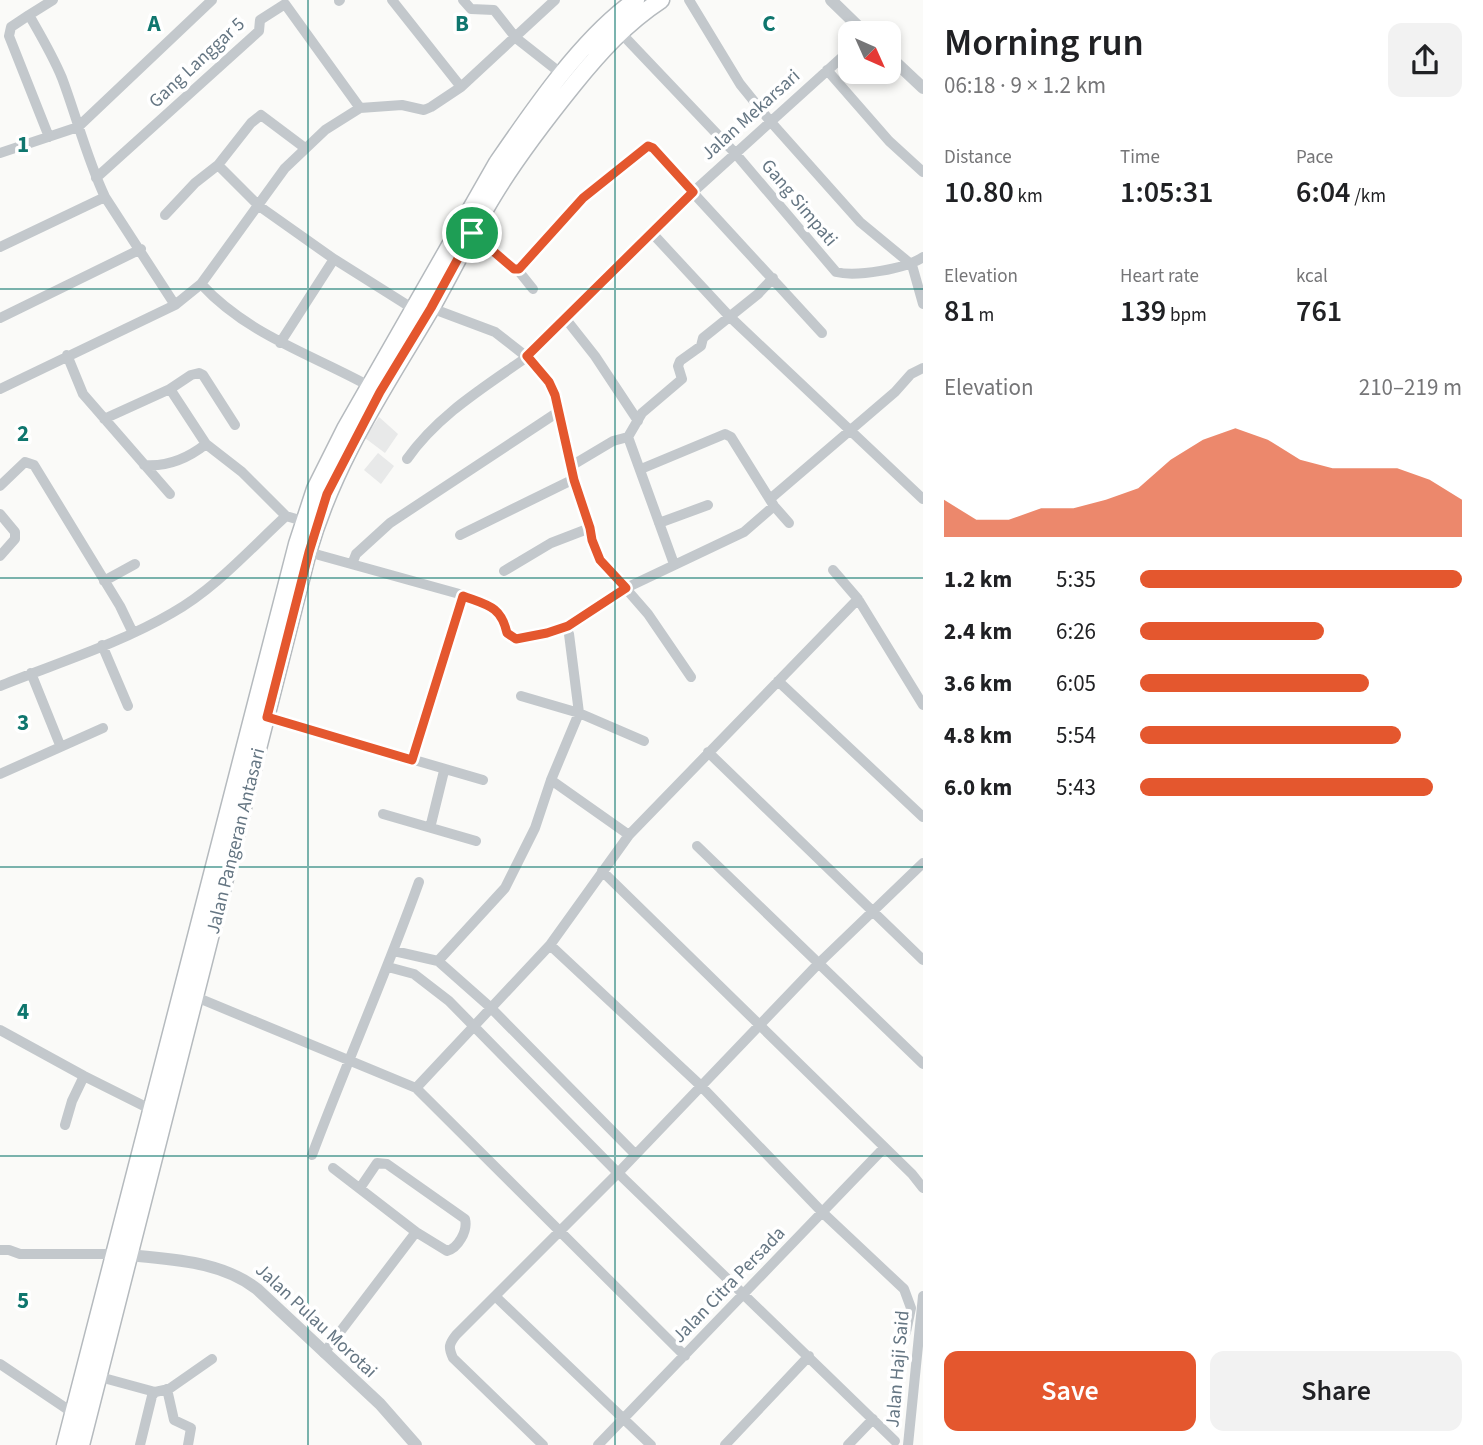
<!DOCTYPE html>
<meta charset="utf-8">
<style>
:root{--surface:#fff;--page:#f2f2f2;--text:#202124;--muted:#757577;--accent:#e4572e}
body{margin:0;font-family:"Source Sans 3",sans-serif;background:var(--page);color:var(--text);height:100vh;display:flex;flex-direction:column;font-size:26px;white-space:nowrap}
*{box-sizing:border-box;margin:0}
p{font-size:23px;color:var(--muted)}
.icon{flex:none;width:38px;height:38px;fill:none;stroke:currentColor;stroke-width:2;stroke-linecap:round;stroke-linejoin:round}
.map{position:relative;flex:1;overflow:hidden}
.side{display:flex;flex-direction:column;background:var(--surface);width:560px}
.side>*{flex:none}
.needle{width:46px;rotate:135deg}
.fabs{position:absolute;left:838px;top:21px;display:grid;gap:14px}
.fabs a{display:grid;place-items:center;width:63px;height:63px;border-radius:14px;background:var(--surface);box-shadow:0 4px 10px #0003;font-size:35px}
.pin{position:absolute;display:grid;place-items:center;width:60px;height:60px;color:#fff;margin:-30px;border:4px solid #fff;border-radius:50%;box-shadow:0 2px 7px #0007}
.round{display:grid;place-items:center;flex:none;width:74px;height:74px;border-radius:14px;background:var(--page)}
.overview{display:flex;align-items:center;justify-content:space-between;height:119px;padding:0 21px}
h1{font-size:38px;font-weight:600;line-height:52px}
.stats{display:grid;grid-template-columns:repeat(3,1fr);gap:10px;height:119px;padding:7px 21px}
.stats div{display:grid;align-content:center}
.stats b{font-size:30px;font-weight:600}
.stats small{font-size:19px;font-weight:400}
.stats p{font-size:19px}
.chart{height:196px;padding:14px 21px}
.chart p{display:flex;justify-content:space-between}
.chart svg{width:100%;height:126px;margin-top:7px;fill:var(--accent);opacity:.7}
.primary-button{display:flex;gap:14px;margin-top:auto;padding:14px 21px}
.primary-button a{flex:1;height:80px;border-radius:14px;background:var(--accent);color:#fff;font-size:28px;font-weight:600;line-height:80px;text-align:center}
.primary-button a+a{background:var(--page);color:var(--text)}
ul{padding:0 21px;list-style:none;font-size:23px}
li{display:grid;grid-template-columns:112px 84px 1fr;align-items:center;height:52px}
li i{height:18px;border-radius:9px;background:var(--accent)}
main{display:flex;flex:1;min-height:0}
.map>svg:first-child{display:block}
.built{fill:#e8e9e9}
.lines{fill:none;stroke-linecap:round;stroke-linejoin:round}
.primary-casing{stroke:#b5babe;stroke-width:19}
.minor{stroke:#c3c8cc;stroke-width:10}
.tertiary{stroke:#c3c8cc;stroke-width:12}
.primary{stroke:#fff;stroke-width:16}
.route-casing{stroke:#fff;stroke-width:14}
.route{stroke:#e4572e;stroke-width:9}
.grid{fill:none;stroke:#0f766e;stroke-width:2;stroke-opacity:0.55}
.labels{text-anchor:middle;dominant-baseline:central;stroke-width:7;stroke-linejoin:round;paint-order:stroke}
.street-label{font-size:19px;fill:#657683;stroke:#fff}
.grid-label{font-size:23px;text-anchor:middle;font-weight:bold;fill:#0f766e;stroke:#fff;stroke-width:7;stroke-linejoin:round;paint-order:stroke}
</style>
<main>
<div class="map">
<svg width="923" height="1445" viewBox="0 0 923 1445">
<rect width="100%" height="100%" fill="#fafaf8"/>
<path class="built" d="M379 417 398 434 385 453 365 438Z
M378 453 394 466 381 484 364 470Z"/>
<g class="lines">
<g class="primary-casing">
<path id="primary" d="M65 1445 297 544 315 489 345 429 497 163C534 109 583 37 636 0
M81 1445 308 552C335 459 384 389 432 307 453 270 471 232 493 196 517 156 545 120 574 84 600 52 626 23 661 0"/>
</g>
<path class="minor" d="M53 0 29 15C41 36 53 56 62 78 77 118 87 159 105 197L175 305
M392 0 461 87
M463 0 471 9 494 10 516 38 563 75
M689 0 740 84 770 121 860 222 912 265 923 304
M339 1 340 0
M29 15 11 27 9 36 49 137
M619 31 735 153 836 272C856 277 906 269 923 257
M827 70 889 141 923 172
M0 153 78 127 212 0
M218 165 259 206 334 259 415 310
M96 178 259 31 260 20 285 4 360 108
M165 215 195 183 218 165 251 123 261 115 305 148
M472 233 514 269H518L583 198 647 147H651L822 333
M652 233 729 316 923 499
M0 247 105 197
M517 269 533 289
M201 284C248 335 311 354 369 386
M0 318 141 249
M565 318 595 356 638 421
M280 343 334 259
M67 355 83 394 170 494
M0 389 175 305 201 284 285 168 325 130 360 108 402 105 424 110 431 107 461 87 555 0
M170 389 191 375 199 373 203 375 235 425
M104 419 170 389 206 444 242 472 286 516 303 521
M628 437 642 413 682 379 678 366 680 361 701 346 703 338 758 294 773 278
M407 459C438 415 483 388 527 357L495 332 431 308
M144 465C167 467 187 459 206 444
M571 466 613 441 628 437 674 564
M641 469 725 434 731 437 774 506 789 523
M0 486 25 462 34 465 120 606 133 633
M770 499 895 392 911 374 923 368
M0 514 15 532V539L0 556
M659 523 708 505
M460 535 574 479
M308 552 463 595C474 600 490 603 499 612 508 621 503 635 516 639L547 633 568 626 626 588 744 532 774 506
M352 564 356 554 390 523 558 412
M833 570 858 599 923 705
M504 571 551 543 590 528
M104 581 135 564
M102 645 128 706
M31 673 60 745
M691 677 648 614 601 560 592 540 590 528 574 479 555 395 549 382 527 357 693 192 850 50
M778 681 923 817
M0 686C57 663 119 644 172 613 215 589 250 549 286 516
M521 696 579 713 644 741
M267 717 483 780
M708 752 923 960
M412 760 463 595
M0 774 103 728
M551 780 629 835
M383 814 476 841
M432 828 431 824 444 771
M697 846 923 1064
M602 871 912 1174 923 1188
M550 945 700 1085 823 1213 904 1289 911 1308 906 1332
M394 951 438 961 490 1007 635 1154
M438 961 505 888 535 828 551 780 579 713 569 634
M388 967 414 974 449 1001 618 1173 895 1441
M196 997 416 1088 685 1356
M0 1030 84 1076 152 1110
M416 1088 550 945 629 835 858 599
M65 1125 72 1101 84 1076
M312 1155C346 1064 386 974 419 882
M333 1168 416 1232 447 1251C458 1248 468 1231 465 1219L387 1164 377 1163 360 1188
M0 1250H9L20 1254H115
M495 1296 651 1445
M324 1353 416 1232
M0 1364 73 1413
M100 1377 155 1392
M167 1389 174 1420 191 1428 188 1445
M140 1445 152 1396 155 1392 169 1389 212 1359
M543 1445 453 1358C448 1347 449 1344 456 1335L618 1173 819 963 923 863
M598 1445 883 1149
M725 1445 809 1356
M848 1445 873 1419
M908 1445 923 1296"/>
<path class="tertiary" d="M831 0 865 33
M889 56 923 88
M129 1255C174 1260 221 1261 257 1289L380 1404 416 1445"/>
<use href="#primary" class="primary"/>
</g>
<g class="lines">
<g class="route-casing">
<path id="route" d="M648 146 653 148 693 192 527 356 549 382 555 395 574 480 590 528 592 540 600 560 626 588 568 626 547 633 516 639 507 633C501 606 487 605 463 596L412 760 267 717 309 552 327 494 380 392 431 308 472 233 514 269H519L583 198Z"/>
</g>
<use href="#route" class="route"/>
</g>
<path class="grid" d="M308 0V1445M615 0V1445M0 289H923M0 578H923M0 867H923M0 1156H923"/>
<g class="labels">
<g class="street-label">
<text transform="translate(197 63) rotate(-43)">Gang Langgar 5</text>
<text transform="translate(751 115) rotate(-42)">Jalan Mekarsari</text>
<text transform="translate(799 203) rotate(50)">Gang Simpati</text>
<text transform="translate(236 841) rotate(-76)">Jalan Pangeran Antasari</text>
<text transform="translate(729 1285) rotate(-46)">Jalan Citra Persada</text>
<text transform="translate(316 1321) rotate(43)">Jalan Pulau Morotai</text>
<text transform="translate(898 1369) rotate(-85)">Jalan Haji Said</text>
</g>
</g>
<g class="grid-label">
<text x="154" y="31">A</text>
<text x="462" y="31">B</text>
<text x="769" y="31">C</text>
<text x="23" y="152">1</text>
<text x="23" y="441">2</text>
<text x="23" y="730">3</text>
<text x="23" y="1019">4</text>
<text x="23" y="1308">5</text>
</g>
</svg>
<div class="fabs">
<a><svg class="needle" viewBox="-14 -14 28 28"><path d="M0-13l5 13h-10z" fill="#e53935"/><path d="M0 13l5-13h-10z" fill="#757577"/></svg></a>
</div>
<div class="pin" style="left:472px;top:233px;background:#1e9e55"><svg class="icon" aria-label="arrive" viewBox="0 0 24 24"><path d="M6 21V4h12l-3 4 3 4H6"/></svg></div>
</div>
<section class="side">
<div class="overview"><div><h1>Morning run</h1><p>06:18 · 9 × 1.2 km</p></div><a class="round"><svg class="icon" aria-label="share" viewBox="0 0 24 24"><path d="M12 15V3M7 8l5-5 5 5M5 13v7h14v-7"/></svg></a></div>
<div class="stats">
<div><p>Distance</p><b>10.80<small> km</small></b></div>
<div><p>Time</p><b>1:05:31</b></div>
<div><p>Pace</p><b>6:04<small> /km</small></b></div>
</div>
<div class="stats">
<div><p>Elevation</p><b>81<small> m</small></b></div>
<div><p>Heart rate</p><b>139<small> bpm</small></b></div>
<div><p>kcal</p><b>761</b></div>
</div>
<div class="chart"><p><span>Elevation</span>210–219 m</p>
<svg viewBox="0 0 160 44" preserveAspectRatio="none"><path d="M0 44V31L10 38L20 38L30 34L40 34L50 31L60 27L70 17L80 10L90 6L100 10L110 17L120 20L130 20L140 20L150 24L160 31V44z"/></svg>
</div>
<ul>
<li><b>1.2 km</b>5:35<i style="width:100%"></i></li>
<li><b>2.4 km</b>6:26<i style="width:57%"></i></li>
<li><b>3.6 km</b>6:05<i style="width:71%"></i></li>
<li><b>4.8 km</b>5:54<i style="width:81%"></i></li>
<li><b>6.0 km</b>5:43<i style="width:91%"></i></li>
</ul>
<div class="primary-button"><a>Save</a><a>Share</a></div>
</section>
</main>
